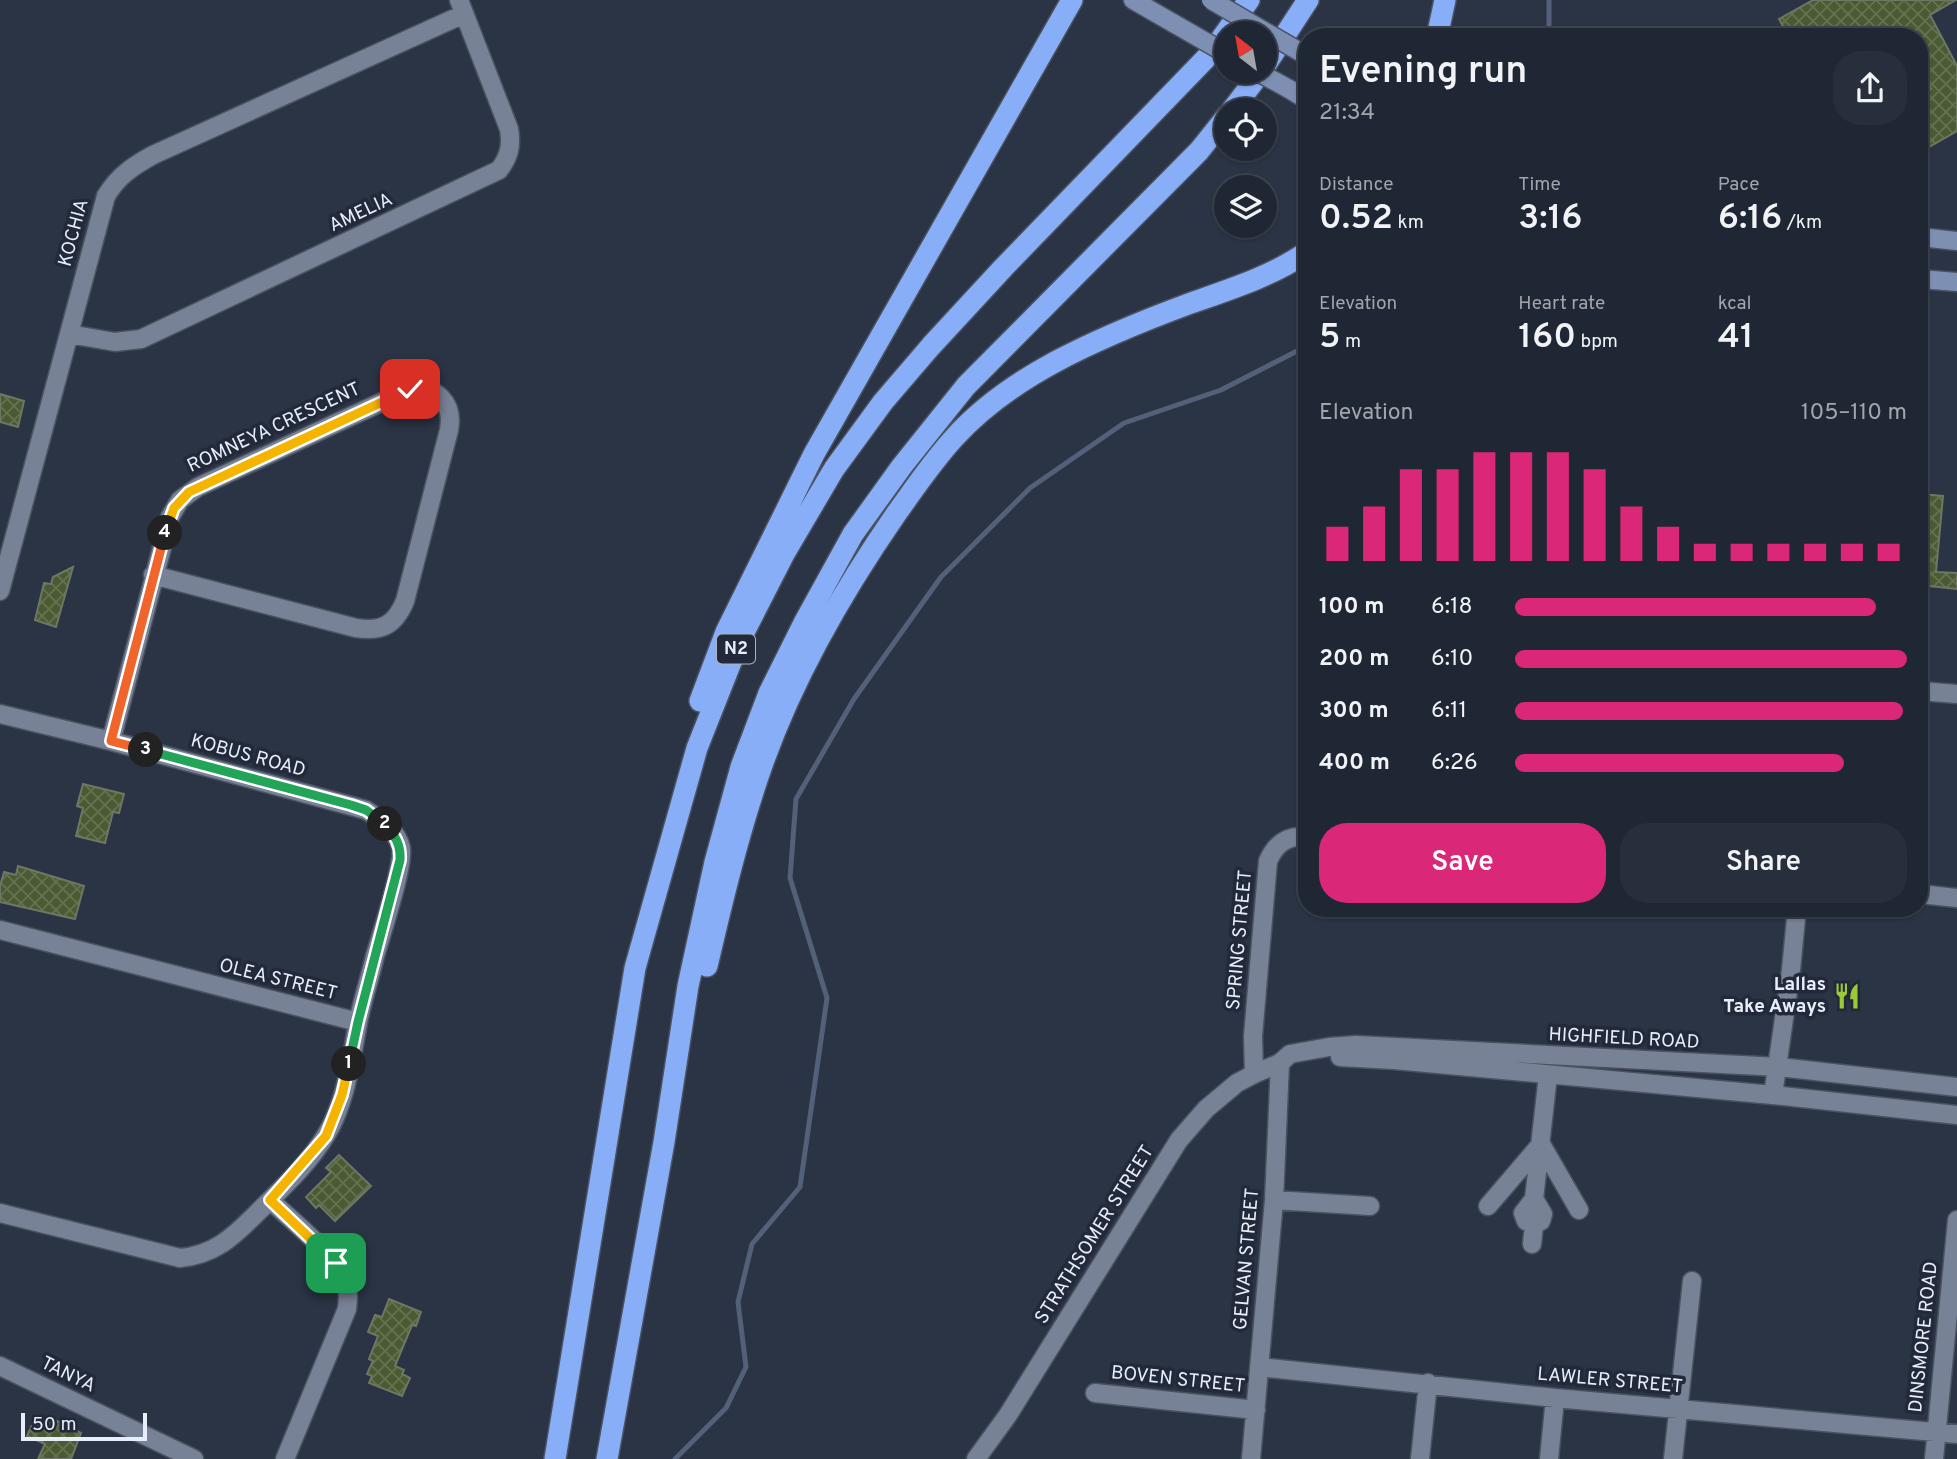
<!DOCTYPE html>
<meta charset="utf-8">
<style>
:root{--surface:#202734;--page:#282f3c;--text:#f1f3f6;--muted:#a2a5ac;--line:#3d444f;--accent:#db2777}
body{margin:0;font-family:Overpass,sans-serif;background:var(--page);color:var(--text);height:100vh;display:flex;flex-direction:column;font-size:26px;white-space:nowrap}
*{box-sizing:border-box;margin:0}
p{font-size:23px;color:var(--muted)}
.icon{flex:none;width:38px;height:38px;fill:none;stroke:currentColor;stroke-width:2;stroke-linecap:round;stroke-linejoin:round}
.map{position:relative;flex:1;overflow:hidden}
.sheet{position:absolute;left:1298px;top:28px;width:630px;height:889px;display:flex;flex-direction:column;background:var(--surface);border-radius:28px;box-shadow:0 2px 5px #0004,0 0 0 2px var(--line)}
.sheet>*{flex:none}
.needle{width:46px;rotate:329deg}
.tools{position:absolute;left:1214px;top:21px;display:grid;gap:14px}
.tools a{display:grid;place-items:center;width:63px;height:63px;border-radius:50%;background:var(--surface);box-shadow:0 2px 5px #0004,0 0 0 2px var(--line);font-size:35px}
.scale{position:absolute;left:21px;bottom:18px;width:126px;box-sizing:border-box;padding-left:7px;border:4px solid #e8eef9;border-top:0;font-size:19px;line-height:24px;white-space:nowrap;color:#e8eef9;-webkit-text-stroke:5px #21293a;paint-order:stroke}
.pin{position:absolute;display:grid;place-items:center;width:60px;height:60px;color:#fff;margin:-30px;border-radius:14px;box-shadow:0 4px 10px #0006}
.km{position:absolute;width:35px;height:35px;margin:-18px;border-radius:50%;background:#222;color:#fff;font-size:19px;line-height:35px;text-align:center}
.round{display:grid;place-items:center;flex:none;width:74px;height:74px;border-radius:28px;background:var(--page)}
.headline{display:flex;align-items:center;justify-content:space-between;height:119px;padding:0 21px}
h1{font-size:38px;font-weight:600;line-height:52px}
.metrics{display:grid;grid-template-columns:repeat(3,1fr);gap:10px;height:119px;padding:7px 21px}
.metrics div{display:grid;align-content:center}
.metrics b{font-size:35px;font-weight:600}
.metrics small{font-size:19px;font-weight:400}
.metrics p{font-size:19px}
.chart{height:196px;padding:14px 21px}
.chart p{display:flex;justify-content:space-between}
.chart svg{width:100%;height:126px;margin-top:7px;stroke:var(--accent);stroke-width:6}
.button{display:flex;gap:14px;margin-top:auto;padding:14px 21px}
.button a{flex:1;height:80px;border-radius:28px;background:var(--accent);color:#fff;font-size:28px;font-weight:600;line-height:80px;text-align:center}
.button a+a{background:var(--page);color:var(--text)}
ul{padding:0 21px;list-style:none;font-size:23px}
li{display:grid;grid-template-columns:112px 84px 1fr;align-items:center;height:52px}
li i{height:18px;border-radius:9px;background:var(--accent)}
.map>svg:first-child{display:block}
.lines{fill:none;stroke-linecap:round;stroke-linejoin:round}
.stream{stroke:#54607a;stroke-width:5}
.building{fill:url(#building-cross-hatch);stroke:#6e7763;stroke-width:2}
.minor-casing{stroke:#4a5261;stroke-width:21}
.tertiary-casing{stroke:#4a5261;stroke-width:21}
.secondary-casing{stroke:#4a5261;stroke-width:21}
.motorway-casing{stroke:#4a5261;stroke-width:24}
.minor{stroke:#788296;stroke-width:18}
.tertiary{stroke:#788296;stroke-width:18}
.secondary{stroke:#7d8fb3;stroke-width:18}
.motorway{stroke:#89aef8;stroke-width:21}
.secondary-bridge-casing{stroke:#4a5261;stroke-width:21;stroke-linecap:butt}
.secondary-bridge{stroke:#7d8fb3;stroke-width:18}
.split-1-casing{stroke:#fff;stroke-width:14}
.split-2-casing{stroke:#fff;stroke-width:14}
.split-3-casing{stroke:#fff;stroke-width:14}
.split-4-casing{stroke:#fff;stroke-width:14}
.split-5-casing{stroke:#fff;stroke-width:14}
.split-1{stroke:#f5b400;stroke-width:9}
.split-2{stroke:#22a559;stroke-width:9}
.split-3{stroke:#22a559;stroke-width:9}
.split-4{stroke:#f0652b;stroke-width:9}
.split-5{stroke:#f5b400;stroke-width:9}
.labels{text-anchor:middle;dominant-baseline:central;stroke-width:7;stroke-linejoin:round;paint-order:stroke}
.shield{fill:#21293a;stroke:#acb3c0;stroke-width:2}
.shield-label{font-size:18px;font-weight:bold;fill:#e8eef9}
.street-label{font-size:19px;fill:#e8eef9;stroke:#21293a}
.poi-label{font-size:19px;font-weight:bold;fill:#e8eef9;stroke:#21293a;text-anchor:end}
</style>
<div class="map">
<svg width="1957" height="1459" viewBox="0 0 1957 1459">
<defs>
<pattern id="building-cross-hatch" width="8" height="8" patternUnits="userSpaceOnUse" patternTransform="scale(1.75)"><rect width="8" height="8" fill="#4a5a32"/><path d="M0 0l8 8M0 8l8-8" fill="none" stroke="#647250"/></pattern>
</defs>
<rect width="100%" height="100%" fill="#2b3445"/>
<g class="lines">
<path class="stream" d="M1549 0V37
M675 1459 726 1408 746 1367 738 1302 752 1244 800 1187 827 998 790 878 796 799 854 699 941 577 1030 488 1124 423 1221 390 1307 346"/>
</g>
<path class="building" d="M1813 0H1956L1930 15 1957 66V131L1920 152V95L1931 89 1920 66V37H1840L1834 26 1813 37H1789L1779 19Z
M0 394 24 401 18 427 0 422Z
M1920 494 1943 496 1936 572 1957 573V589L1920 585Z
M73 567 56 627 35 620 44 583 51 584 53 577Z
M83 784 124 794 119 813 113 812 105 843 76 836 83 808 77 806Z
M18 866 84 886 75 919 0 902V886L4 872 16 875Z
M339 1155 371 1186 335 1221 319 1205 316 1208 306 1197 331 1172 326 1168Z
M389 1299 421 1312 416 1326 412 1325 395 1366 404 1370 402 1374 410 1378 402 1396 369 1383 372 1376 367 1374 373 1361 369 1359 378 1336 368 1332 375 1315 382 1317Z
M36 1416 56 1425 57 1421 81 1433 71 1459H38L45 1444 27 1436Z"/>
<g class="lines">
<g class="minor-casing">
<path id="minor" d="M69 334 115 342 141 339 499 170C509 157 512 146 509 129L459 0
M0 591 106 196C118 176 133 166 153 155L464 14
M0 714 111 741 366 810C380 819 397 830 401 848 404 866 381 935 375 956 370 978 362 1001 358 1023 351 1059 346 1103 326 1135 308 1165 280 1190 256 1214 233 1237 214 1255 180 1258L0 1213
M111 741 170 517 180 500 198 487 410 389C437 386 454 403 449 430L405 601C395 625 382 632 356 628L153 575
M1920 894 1957 898
M0 930 358 1022
M1779 1067 1957 1087
M1254 1074 1253 1036 1268 861C1276 843 1288 835 1307 837
M1773 1095 1957 1115
M270 1200C290 1219 339 1258 346 1282 349 1291 348 1300 347 1309L285 1459
M1274 1200 1370 1206
M1488 1206 1541 1144 1579 1210
M1534 1225 1526 1221 1523 1213 1534 1199
M1532 1244 1534 1225 1541 1221 1543 1214 1534 1199 1548 1075
M0 1366 194 1459
M1259 1367 1555 1398 1957 1434
M1095 1393 1256 1410
M1251 1459 1274 1200 1280 1063
M1420 1459 1428 1383
M1549 1459 1555 1398
M1673 1459 1692 1281
M1934 1459 1957 1220"/>
</g>
<g class="tertiary-casing">
<path id="tertiary" d="M1920 691 1957 694
M1340 1057 1394 1060 1773 1095 1791 970 1797 908
M976 1459 1008 1415 1179 1140 1206 1109 1237 1083 1254 1074 1280 1063 1290 1054 1329 1047 1356 1045 1779 1067"/>
</g>
<g class="secondary-casing">
<path id="secondary" d="M1133 0 1173 23
M1289 89 1307 100
M1920 237 1957 241
M1920 279 1957 282"/>
</g>
<g class="motorway-casing">
<path id="motorway" d="M1437 37 1445 0
M1265 66 1308 0
M1232 110 1261 72
M700 701 726 632 814 454 1072 0
M707 966C722 902 737 839 758 777 789 684 840 595 896 514 914 489 932 462 954 438 982 407 1018 382 1055 362 1098 339 1145 320 1191 303 1231 289 1272 276 1307 252
M555 1459 635 968 697 748 739 642 784 554 834 469 883 402 931 346 1004 267 1211 53 1249 0
M607 1459 664 1142 688 986 715 862 741 767 769 693 805 621 853 534 902 466 966 386 1199 151 1227 116"/>
</g>
<use href="#minor" class="minor"/>
<use href="#tertiary" class="tertiary"/>
<use href="#secondary" class="secondary"/>
<use href="#motorway" class="motorway"/>
<g class="secondary-bridge-casing">
<path id="secondary-bridge" d="M1211 0 1307 56
M1173 23 1227 54
M1258 72 1289 89"/>
</g>
<use href="#secondary-bridge" class="secondary-bridge"/>
</g>
<g class="lines">
<g class="split-1-casing">
<path id="split-1" d="M336 1263 270 1200 326 1136 342 1095 349 1064"/>
</g>
<g class="split-2-casing">
<path id="split-2" d="M349 1064 358 1022 400 860C401 844 395 836 385 824"/>
</g>
<g class="split-3-casing">
<path id="split-3" d="M146 750 351 805 366 810 385 824"/>
</g>
<g class="split-4-casing">
<path id="split-4" d="M146 750 111 741 165 533"/>
</g>
<g class="split-5-casing">
<path id="split-5" d="M165 533 174 508 189 492 410 389"/>
</g>
<use href="#split-1" class="split-1"/>
<use href="#split-2" class="split-2"/>
<use href="#split-3" class="split-3"/>
<use href="#split-4" class="split-4"/>
<use href="#split-5" class="split-5"/>
</g>
<defs>
<g id="restaurant-bare" transform="scale(2.1)"><path d="M-5-6h1v4h1v-4h1v4h1v-4h1v5L-1.5 .5V6h-2V.5L-5-1ZM5-6V6H3V1.5H1.5Q1.5-4 5-6Z" fill="#99cb36" stroke="#21293a" stroke-width="2.5" paint-order="stroke"/></g>
</defs>
<g fill-rule="evenodd">
<use href="#restaurant-bare" x="1847" y="996"/>
</g>
<g class="labels">
<rect class="shield" x="717" y="634.5" width="38" height="29" rx="5"/>
<g class="shield-label">
<text x="736" y="649">N2</text>
</g>
<g class="street-label">
<text transform="translate(361 213) rotate(-25)">AMELIA</text>
<text transform="translate(74 233) rotate(-75)">KOCHIA</text>
<text transform="translate(274 428) rotate(-25)">ROMNEYA CRESCENT</text>
<text transform="translate(248 756) rotate(15)">KOBUS ROAD</text>
<text transform="translate(1240 940) rotate(-85)">SPRING STREET</text>
<text transform="translate(278 980) rotate(14)">OLEA STREET</text>
<text transform="translate(1624 1039) rotate(3)">HIGHFIELD ROAD</text>
<text transform="translate(1095 1235) rotate(-58)">STRATHSOMER STREET</text>
<text transform="translate(1247 1259) rotate(-85)">GELVAN STREET</text>
<text transform="translate(1924 1337) rotate(-84)">DINSMORE ROAD</text>
<text transform="translate(68 1375) rotate(26)">TANYA</text>
<text transform="translate(1178 1380) rotate(6)">BOVEN STREET</text>
<text transform="translate(1610 1381) rotate(5)">LAWLER STREET</text>
</g>
<g class="poi-label">
<text x="1826" y="985">Lallas<tspan x="1826" dy="22">Take Aways</tspan></text>
</g>
</g>
</svg>
<div class="tools">
<a><svg class="needle" viewBox="-14 -14 28 28"><path d="M0-13l5 13h-10z" fill="#e53935"/><path d="M0 13l5-13h-10z" fill="#a2a5ac"/></svg></a>
<a><svg class="icon" aria-label="locate" viewBox="0 0 24 24"><circle cx="12" cy="12" r="6"/><path d="M12 2v4M12 18v4M2 12h4M18 12h4"/></svg></a>
<a><svg class="icon" aria-label="layers" viewBox="0 0 24 24"><path d="M12 4l9 5-9 5-9-5zM3 14l9 5 9-5"/></svg></a>
</div>
<div class="scale">50 m</div>
<div class="pin" style="left:336px;top:1263px;background:#1e9e55"><svg class="icon" aria-label="arrive" viewBox="0 0 24 24"><path d="M6 21V4h12l-3 4 3 4H6"/></svg></div>
<div class="pin" style="left:410px;top:389px;background:#d93025"><svg class="icon" aria-label="check" viewBox="0 0 24 24"><path d="M5 12l5 5 9-10"/></svg></div>
<b class="km" style="left:349px;top:1064px">1</b>
<b class="km" style="left:385px;top:824px">2</b>
<b class="km" style="left:146px;top:750px">3</b>
<b class="km" style="left:165px;top:533px">4</b>
<section class="sheet">
<div class="headline"><div><h1>Evening run</h1><p>21:34</p></div><a class="round"><svg class="icon" aria-label="share" viewBox="0 0 24 24"><path d="M12 15V3M7 8l5-5 5 5M5 13v7h14v-7"/></svg></a></div>
<div class="metrics">
<div><p>Distance</p><b>0.52<small> km</small></b></div>
<div><p>Time</p><b>3:16</b></div>
<div><p>Pace</p><b>6:16<small> /km</small></b></div>
</div>
<div class="metrics">
<div><p>Elevation</p><b>5<small> m</small></b></div>
<div><p>Heart rate</p><b>160<small> bpm</small></b></div>
<div><p>kcal</p><b>41</b></div>
</div>
<div class="chart"><p><span>Elevation</span>105–110 m</p>
<svg viewBox="0 0 160 44" preserveAspectRatio="none"><path d="M5 44V32M15 44V25M25 44V12M35 44V12M45 44V6M55 44V6M65 44V6M75 44V12M85 44V25M95 44V32M105 44V38M115 44V38M125 44V38M135 44V38M145 44V38M155 44V38"/></svg>
</div>
<ul>
<li><b>100 m</b>6:18<i style="width:92%"></i></li>
<li><b>200 m</b>6:10<i style="width:100%"></i></li>
<li><b>300 m</b>6:11<i style="width:99%"></i></li>
<li><b>400 m</b>6:26<i style="width:84%"></i></li>
</ul>
<div class="button"><a>Save</a><a>Share</a></div>
</section>
</div>
